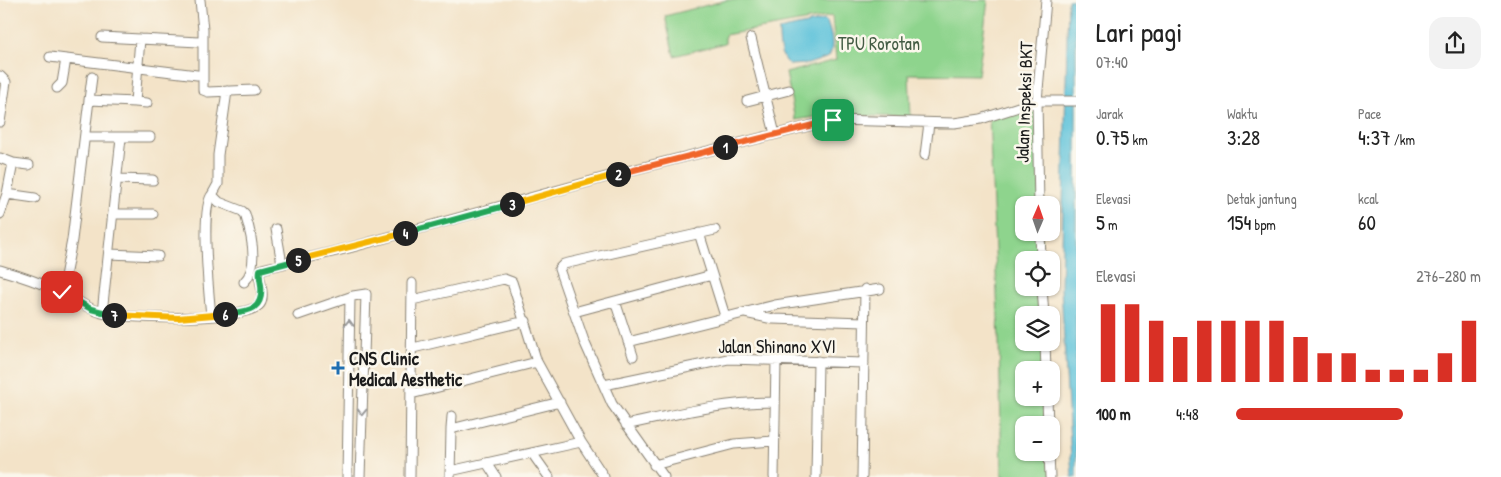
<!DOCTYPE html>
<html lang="id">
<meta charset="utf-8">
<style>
:root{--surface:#fff;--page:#f2f2f2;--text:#222;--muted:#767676;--accent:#d93025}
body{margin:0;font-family:"Patrick Hand",sans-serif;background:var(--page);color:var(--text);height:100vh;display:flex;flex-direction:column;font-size:19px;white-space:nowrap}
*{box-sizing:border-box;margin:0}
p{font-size:16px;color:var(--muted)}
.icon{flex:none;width:28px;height:28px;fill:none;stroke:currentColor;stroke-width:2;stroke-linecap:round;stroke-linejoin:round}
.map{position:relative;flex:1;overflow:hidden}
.details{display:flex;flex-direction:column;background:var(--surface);width:425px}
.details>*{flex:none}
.needle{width:32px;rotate:2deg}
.fabs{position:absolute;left:1015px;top:196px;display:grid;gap:10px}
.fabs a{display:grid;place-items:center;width:45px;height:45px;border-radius:10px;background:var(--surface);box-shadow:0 1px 4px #0004;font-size:25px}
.pin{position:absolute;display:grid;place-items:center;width:42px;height:42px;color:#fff;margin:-21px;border-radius:10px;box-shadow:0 2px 8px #0006}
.km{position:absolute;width:25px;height:25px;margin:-12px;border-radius:50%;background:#222;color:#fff;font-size:14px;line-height:25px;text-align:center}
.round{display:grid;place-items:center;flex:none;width:52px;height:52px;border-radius:15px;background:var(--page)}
.overview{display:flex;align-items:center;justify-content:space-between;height:85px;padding:0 20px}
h1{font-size:28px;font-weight:600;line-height:38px}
.stats{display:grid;grid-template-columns:repeat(3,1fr);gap:8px;height:85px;padding:5px 20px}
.stats div{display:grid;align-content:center}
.stats b{font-size:21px;font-weight:600}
.stats small{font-size:14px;font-weight:400}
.stats p{font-size:14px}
.chart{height:140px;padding:10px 20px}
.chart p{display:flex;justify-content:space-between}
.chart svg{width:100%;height:90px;margin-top:5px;stroke:var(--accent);stroke-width:6}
ul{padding:0 20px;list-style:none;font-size:16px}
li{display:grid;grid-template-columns:80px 60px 1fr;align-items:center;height:38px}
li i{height:12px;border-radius:6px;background:var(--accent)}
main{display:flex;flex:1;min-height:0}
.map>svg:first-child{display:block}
.green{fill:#8ed48d;stroke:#557854}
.water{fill:#5dc2da;stroke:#3c6f7b}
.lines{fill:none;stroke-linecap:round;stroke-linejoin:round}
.minor-casing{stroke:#888072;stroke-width:11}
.minor{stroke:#fff;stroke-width:9}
.oneway{stroke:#999}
.split-1-casing{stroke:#fff;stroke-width:10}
.split-2-casing{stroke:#fff;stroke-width:10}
.split-3-casing{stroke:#fff;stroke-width:10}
.split-4-casing{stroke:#fff;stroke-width:10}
.split-5-casing{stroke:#fff;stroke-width:10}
.split-6-casing{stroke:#fff;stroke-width:10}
.split-7-casing{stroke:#fff;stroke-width:10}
.split-8-casing{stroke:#fff;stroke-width:10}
.split-1{stroke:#f0652b;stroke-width:6}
.split-2{stroke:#f0652b;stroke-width:6}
.split-3{stroke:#f5b400;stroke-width:6}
.split-4{stroke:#22a559;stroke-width:6}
.split-5{stroke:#f5b400;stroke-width:6}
.split-6{stroke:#22a559;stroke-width:6}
.split-7{stroke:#f5b400;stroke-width:6}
.split-8{stroke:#22a559;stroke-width:6}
.poi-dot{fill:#1f6fb2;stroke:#fbf7ec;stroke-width:2}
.labels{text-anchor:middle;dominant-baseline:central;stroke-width:5;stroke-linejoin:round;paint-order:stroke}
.park-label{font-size:18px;fill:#445c44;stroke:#fbf7ec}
.street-label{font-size:18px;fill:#1c1c1c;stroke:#fbf7ec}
.poi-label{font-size:18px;font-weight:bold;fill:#1c1c1c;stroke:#fbf7ec;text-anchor:start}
</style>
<main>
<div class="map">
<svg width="1076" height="477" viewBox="0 0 1076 477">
<rect width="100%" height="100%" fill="#fbf7ec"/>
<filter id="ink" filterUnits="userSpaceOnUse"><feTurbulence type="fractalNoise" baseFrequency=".02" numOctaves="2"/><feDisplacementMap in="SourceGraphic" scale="10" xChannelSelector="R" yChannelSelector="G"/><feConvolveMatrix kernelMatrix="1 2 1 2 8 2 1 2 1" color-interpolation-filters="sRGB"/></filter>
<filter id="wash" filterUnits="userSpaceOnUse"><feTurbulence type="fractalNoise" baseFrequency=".0096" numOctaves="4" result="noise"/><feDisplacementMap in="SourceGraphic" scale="20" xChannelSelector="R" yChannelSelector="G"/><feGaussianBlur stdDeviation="1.12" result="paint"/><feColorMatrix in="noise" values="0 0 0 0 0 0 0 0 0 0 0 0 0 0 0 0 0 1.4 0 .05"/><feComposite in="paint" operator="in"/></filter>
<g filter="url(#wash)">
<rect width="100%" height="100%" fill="#f3e3c8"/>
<path class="green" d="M727 0H988L978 75 909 74 911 117 828 115 795 120 786 73 836 60 832 16 725 35V43L674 56 665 16Z
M1037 101 1040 205H1024V232L1041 233 1042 260H1024V288H1043L1044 315H1024V342L1045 343 1046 370H1024V398H1047L1048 425H1024V452L1050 453 1051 477H1002L999 340 989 117Z"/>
<path class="water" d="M1068 0H1076V477H1072L1061 288Z
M824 20 827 22C831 34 835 45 829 57L808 64 789 65C779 57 779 42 779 30Z"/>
</g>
<g filter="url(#ink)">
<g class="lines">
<g class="minor-casing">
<path id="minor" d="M200 0 203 30V90L208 92 254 90
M102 37 140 39
M751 38 775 134
M50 57 197 75
M0 76 6 82 0 122
M57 88 62 83 66 59
M227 91 218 155V184L212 195 219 202 242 211 245 214C251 233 260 267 244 282
M89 100 92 77
M747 101 789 90
M135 102 147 103
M85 137H150
M925 155 929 123
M0 158 13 163 7 194 0 214
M13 163 29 165
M117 179 153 180
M7 194 35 198
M1039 205 1037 101 1046 0
M113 214H153
M276 229 282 264
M1040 232 1041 260
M699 233 725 316
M109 254 158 256
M0 270C21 276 41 283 61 292 75 298 87 309 102 313 125 319 246 322 260 304 265 297 260 282 259 274L262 269 349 248 628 171 833 120 954 123 981 119 1037 101H1076
M1042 288 1044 315
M62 292 72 240 89 100 135 102 140 39 199 42
M412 300 504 279 512 282 537 362 581 442 604 477
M615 301 633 356
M574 312 712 275
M102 313 121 138
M745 313 773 319 864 322
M298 315 353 296 366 294 360 477
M211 316C209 296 200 205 212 195
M628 342 775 305 880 289
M1045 342 1046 370
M413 348 526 321
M604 385 728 359 864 363
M411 394 537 362
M1047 398 1048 425
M626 425C677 414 722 402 775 402
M451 429 452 416
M1049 452 1050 477
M532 453 549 477
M487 463 496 477
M654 465 734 444 774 441
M450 471 581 442
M347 477 350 297
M410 477 412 283
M450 477 451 429 560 402
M664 477 612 404 584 341 559 269 564 264 715 230
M774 477 776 360
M816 477 818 361
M862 477 865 289"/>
</g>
<use href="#minor" class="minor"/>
</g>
<defs><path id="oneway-chevron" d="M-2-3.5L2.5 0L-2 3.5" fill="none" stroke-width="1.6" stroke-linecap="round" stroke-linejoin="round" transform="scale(1.25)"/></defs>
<g class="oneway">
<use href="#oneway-chevron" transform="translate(349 323) rotate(-89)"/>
<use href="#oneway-chevron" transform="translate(362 412) rotate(92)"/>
</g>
</g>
<g class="lines" filter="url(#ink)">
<g class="split-1-casing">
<path id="split-1" d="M725 147 833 120"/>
</g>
<g class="split-2-casing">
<path id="split-2" d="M618 174 725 147"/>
</g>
<g class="split-3-casing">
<path id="split-3" d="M512 204 618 174"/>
</g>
<g class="split-4-casing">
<path id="split-4" d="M405 233 512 204"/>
</g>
<g class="split-5-casing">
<path id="split-5" d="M298 260 405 233"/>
</g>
<g class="split-6-casing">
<path id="split-6" d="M225 314C247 311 264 312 261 285 260 280 259 275 260 270L298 260"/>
</g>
<g class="split-7-casing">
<path id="split-7" d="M114 315 178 318 225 314"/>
</g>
<g class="split-8-casing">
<path id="split-8" d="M62 292 91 309 114 315"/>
</g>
<use href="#split-1" class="split-1"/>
<use href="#split-2" class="split-2"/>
<use href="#split-3" class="split-3"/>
<use href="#split-4" class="split-4"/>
<use href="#split-5" class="split-5"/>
<use href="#split-6" class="split-6"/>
<use href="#split-7" class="split-7"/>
<use href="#split-8" class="split-8"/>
</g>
<path class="poi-dot" d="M335.5 360.5h5v5h5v5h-5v5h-5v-5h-5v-5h5z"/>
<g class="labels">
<g class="park-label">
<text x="879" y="43">TPU Rorotan</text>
</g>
<g class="street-label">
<text transform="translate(1024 102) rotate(-88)">Jalan Inspeksi BKT</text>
<text x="777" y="346">Jalan Shinano XVI</text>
</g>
<g class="poi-label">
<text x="349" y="358">CNS Clinic<tspan x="349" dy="21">Medical Aesthetic</tspan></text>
</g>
</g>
</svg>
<div class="fabs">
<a><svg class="needle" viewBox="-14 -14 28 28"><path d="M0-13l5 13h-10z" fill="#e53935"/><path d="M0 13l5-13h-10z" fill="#767676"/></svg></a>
<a><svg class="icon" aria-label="locate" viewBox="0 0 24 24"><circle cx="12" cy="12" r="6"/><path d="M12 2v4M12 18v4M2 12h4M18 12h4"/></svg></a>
<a><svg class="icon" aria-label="layers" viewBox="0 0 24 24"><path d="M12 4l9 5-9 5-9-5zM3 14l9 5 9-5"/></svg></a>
<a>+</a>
<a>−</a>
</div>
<div class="pin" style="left:833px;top:120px;background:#1e9e55"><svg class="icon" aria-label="arrive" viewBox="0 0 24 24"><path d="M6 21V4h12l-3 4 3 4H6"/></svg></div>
<div class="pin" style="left:62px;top:292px;background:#d93025"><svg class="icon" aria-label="check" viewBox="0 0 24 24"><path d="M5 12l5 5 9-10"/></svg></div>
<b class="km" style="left:725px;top:147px">1</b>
<b class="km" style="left:618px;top:174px">2</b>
<b class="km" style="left:512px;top:204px">3</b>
<b class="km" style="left:405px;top:233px">4</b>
<b class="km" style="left:298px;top:260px">5</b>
<b class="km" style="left:225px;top:314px">6</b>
<b class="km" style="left:114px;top:315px">7</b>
</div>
<section class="details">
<div class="overview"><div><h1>Lari pagi</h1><p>07:40</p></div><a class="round"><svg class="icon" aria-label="share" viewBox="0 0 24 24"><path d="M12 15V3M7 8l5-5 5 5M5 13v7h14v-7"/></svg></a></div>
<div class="stats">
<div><p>Jarak</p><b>0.75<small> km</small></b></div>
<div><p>Waktu</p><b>3:28</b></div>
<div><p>Pace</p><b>4:37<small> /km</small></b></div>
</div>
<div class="stats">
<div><p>Elevasi</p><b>5<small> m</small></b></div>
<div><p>Detak jantung</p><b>154<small> bpm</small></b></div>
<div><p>kcal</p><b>60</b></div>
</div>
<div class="chart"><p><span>Elevasi</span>276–280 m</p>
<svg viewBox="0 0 160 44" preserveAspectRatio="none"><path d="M5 44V6M15 44V6M25 44V14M35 44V22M45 44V14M55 44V14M65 44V14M75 44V14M85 44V22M95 44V30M105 44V30M115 44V38M125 44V38M135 44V38M145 44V30M155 44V14"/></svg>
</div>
<ul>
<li><b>100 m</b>4:48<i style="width:68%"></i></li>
</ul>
</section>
</main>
